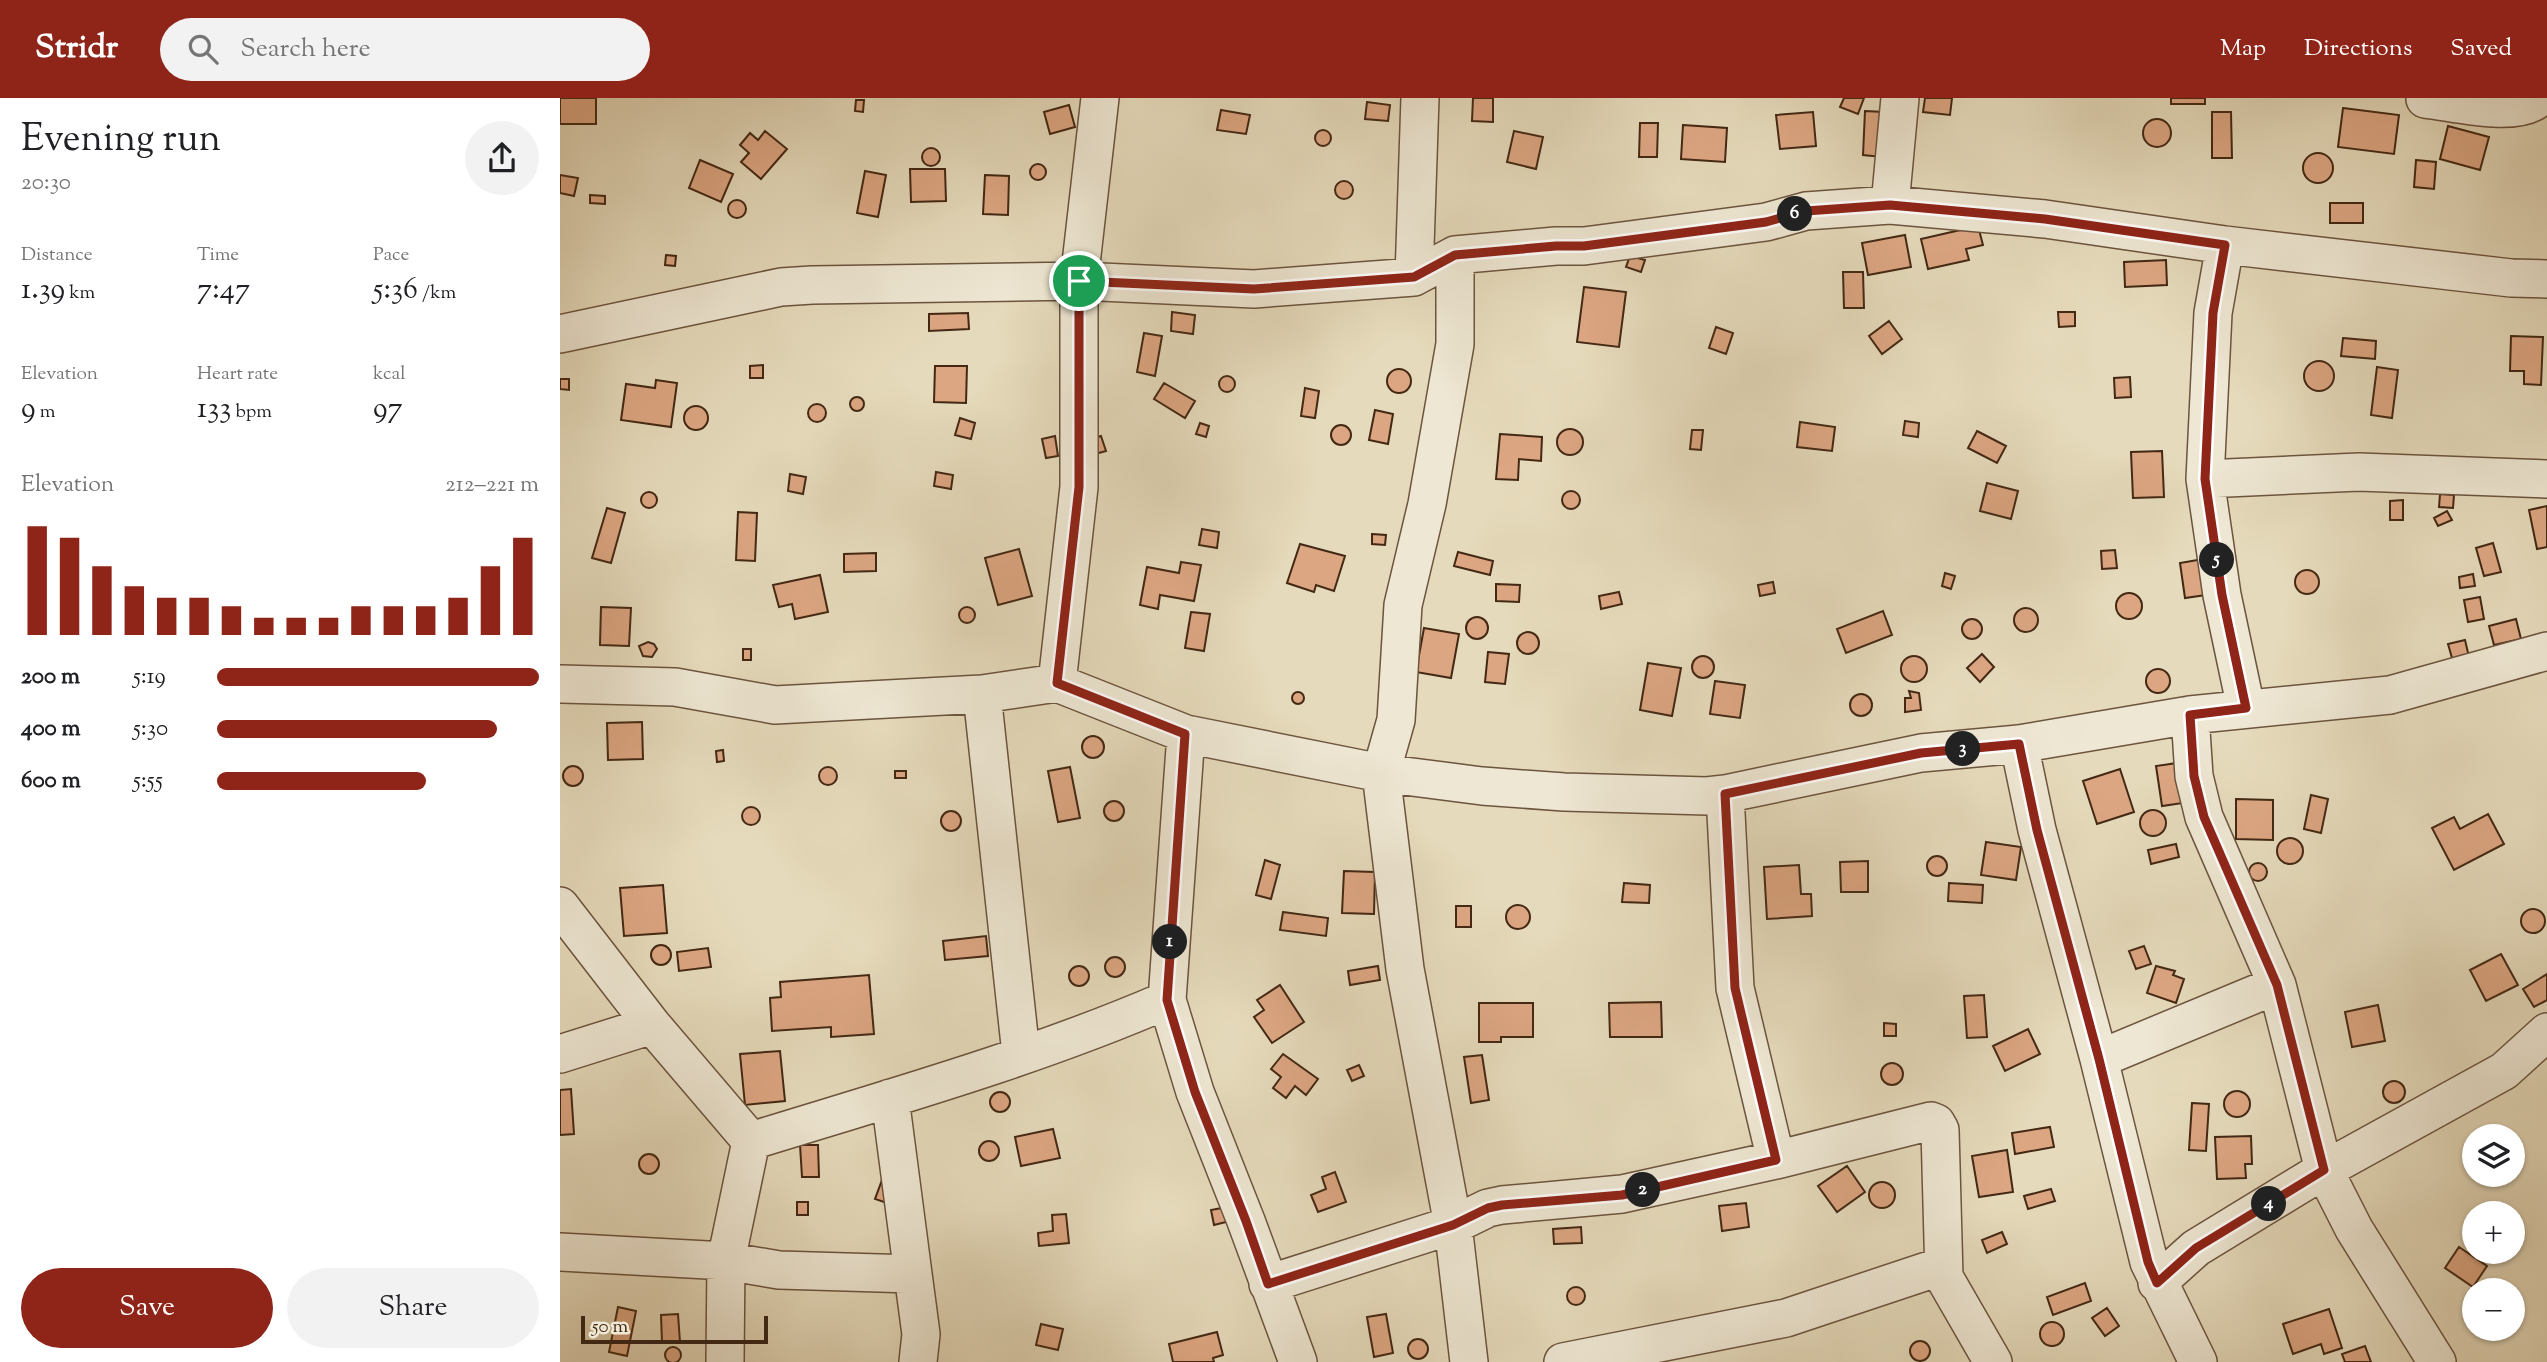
<!DOCTYPE html>
<meta charset="utf-8">
<style>
:root{--surface:#fff;--page:#f2f2f2;--text:#202124;--muted:#757577;--accent:#8f2418}
body{margin:0;font-family:"Sorts Mill Goudy",serif;background:var(--page);color:var(--text);height:100vh;display:flex;flex-direction:column;font-size:26px;white-space:nowrap}
*{box-sizing:border-box;margin:0}
p{font-size:23px;color:var(--muted)}
.icon{flex:none;width:38px;height:38px;fill:none;stroke:currentColor;stroke-width:2;stroke-linecap:round;stroke-linejoin:round}
.map{position:relative;flex:1;overflow:hidden}
.panel{display:flex;flex-direction:column;background:var(--surface);width:560px}
.panel>*{flex:none}
.controls{position:absolute;left:1902px;top:1026px;display:grid;gap:14px}
.controls a{display:grid;place-items:center;width:63px;height:63px;border-radius:50%;background:var(--surface);box-shadow:0 2px 5px #0004;font-size:35px}
.scale{position:absolute;left:21px;bottom:18px;width:187px;box-sizing:border-box;padding-left:7px;border:4px solid #432814;border-top:0;font-size:19px;line-height:24px;white-space:nowrap;color:#432814;-webkit-text-stroke:5px #eee7d3;paint-order:stroke}
.pin{position:absolute;display:grid;place-items:center;width:60px;height:60px;color:#fff;margin:-30px;border:4px solid #fff;border-radius:50%;box-shadow:0 2px 7px #0007}
.km{position:absolute;width:35px;height:35px;margin:-18px;border-radius:50%;background:#222;color:#fff;font-size:19px;line-height:35px;text-align:center}
.round{display:grid;place-items:center;flex:none;width:74px;height:74px;border-radius:37px;background:var(--page)}
.head{display:flex;align-items:center;justify-content:space-between;height:119px;padding:0 21px}
h1{font-size:38px;font-weight:600;line-height:52px}
.metrics{display:grid;grid-template-columns:repeat(3,1fr);gap:10px;height:119px;padding:7px 21px}
.metrics div{display:grid;align-content:center}
.metrics b{font-size:30px;font-weight:600}
.metrics small{font-size:19px;font-weight:400}
.metrics p{font-size:19px}
.chart{height:196px;padding:14px 21px}
.chart p{display:flex;justify-content:space-between}
.chart svg{width:100%;height:126px;margin-top:7px;stroke:var(--accent);stroke-width:6}
.cta{display:flex;gap:14px;margin-top:auto;padding:14px 21px}
.cta a{flex:1;height:80px;border-radius:42px;background:var(--accent);color:#fff;font-size:28px;font-weight:600;line-height:80px;text-align:center}
.cta a+a{background:var(--page);color:var(--text)}
ul{padding:0 21px;list-style:none;font-size:23px}
li{display:grid;grid-template-columns:112px 84px 1fr;align-items:center;height:52px}
li i{height:18px;border-radius:9px;background:var(--accent)}
header{display:flex;align-items:center;gap:42px;box-sizing:border-box;height:98px;padding:0 35px;background:var(--accent);color:#fff}
header strong{font-size:33px}
nav{display:flex;gap:38px;margin-inline-start:auto;font-size:24px}
.search{width:490px;height:63px;background:var(--page);display:flex;align-items:center;gap:18px;box-sizing:border-box;padding:0 24px;border-radius:38px;color:var(--muted);font-size:26px}
main{display:flex;flex:1;min-height:0}
.map>svg:first-child{display:block}
.building{fill:#dca682;stroke:#432814;stroke-width:2}
.lines{fill:none;stroke-linecap:round;stroke-linejoin:round}
.minor-casing{stroke:#6c543e;stroke-width:40}
.minor{stroke:#eee7d3;stroke-width:37}
.route-casing{stroke:#fff;stroke-width:14}
.route{stroke:#8f2418;stroke-width:9}
</style>
<header>
<strong>Stridr</strong>
<div class="search"><svg class="icon" aria-label="search" viewBox="0 0 24 24"><circle cx="10" cy="10" r="6"/><path d="M15 15l6 6"/></svg>Search here</div>
<nav><a>Map</a><a>Directions</a><a>Saved</a></nav>
</header>
<main>
<section class="panel">
<div class="head"><div><h1>Evening run</h1><p>20:30</p></div><a class="round"><svg class="icon" aria-label="share" viewBox="0 0 24 24"><path d="M12 15V3M7 8l5-5 5 5M5 13v7h14v-7"/></svg></a></div>
<div class="metrics">
<div><p>Distance</p><b>1.39<small> km</small></b></div>
<div><p>Time</p><b>7:47</b></div>
<div><p>Pace</p><b>5:36<small> /km</small></b></div>
</div>
<div class="metrics">
<div><p>Elevation</p><b>9<small> m</small></b></div>
<div><p>Heart rate</p><b>133<small> bpm</small></b></div>
<div><p>kcal</p><b>97</b></div>
</div>
<div class="chart"><p><span>Elevation</span>212–221 m</p>
<svg viewBox="0 0 160 44" preserveAspectRatio="none"><path d="M5 44V6M15 44V10M25 44V20M35 44V27M45 44V31M55 44V31M65 44V34M75 44V38M85 44V38M95 44V38M105 44V34M115 44V34M125 44V34M135 44V31M145 44V20M155 44V10"/></svg>
</div>
<ul>
<li><b>200 m</b>5:19<i style="width:100%"></i></li>
<li><b>400 m</b>5:30<i style="width:87%"></i></li>
<li><b>600 m</b>5:55<i style="width:65%"></i></li>
</ul>
<div class="cta"><a>Save</a><a>Share</a></div>
</section>
<div class="map">
<svg width="1987" height="1264" viewBox="0 0 1987 1264">
<rect width="100%" height="100%" fill="#e5dabb"/>
<filter id="stains"><feTurbulence type="fractalNoise" baseFrequency=".00286" numOctaves="4"/><feColorMatrix values="0 0 0 0 .2 0 0 0 0 .09 0 0 0 0 .02 0 0 0 .5 -.17"/></filter>
<radialGradient id="worn" r=".72"><stop offset=".6" stop-color="#630" stop-opacity="0"/><stop offset="1" stop-color="#630" stop-opacity=".3"/></radialGradient>
<path class="building" d="M0 0H36V26H0Z
M913 0H933V24L912 23Z
M1284 0H1304L1298 16 1280 9Z
M1365 0H1392L1390 17 1363 14Z
M1611 0H1645V6H1611Z
M296 2H304L303 14 295 13Z
M807 4 830 7 828 23 805 21Z
M509 7 515 29 490 36 484 14Z
M1783 10 1839 17 1834 56 1778 49Z
M661 12 690 17 686 36 657 32Z
M1305 13 1324 14 1322 59 1303 57Z
M1253 14 1256 48 1220 51 1216 17Z
M1652 14H1671L1672 60H1652Z
M1583 35a14 14 0 1 1 28 0a14 14 0 1 1-28 0Z
M1080 25H1098L1097 59H1079Z
M1123 27 1167 30 1165 64 1121 61Z
M1888 28 1929 39 1920 72 1880 61Z
M755 40a8 8 0 1 1 16 0a8 8 0 1 1-16 0Z
M205 33 227 51 201 81 181 64 189 55 180 47 190 35 198 42Z
M954 33 983 39 976 71 947 64Z
M362 59a9 9 0 1 1 18 0a9 9 0 1 1-18 0Z
M1743 70a15 15 0 1 1 30 0a15 15 0 1 1-30 0Z
M140 62 173 76 161 104 129 90Z
M1856 62 1876 64 1874 91 1854 89Z
M470 74a8 8 0 1 1 16 0a8 8 0 1 1-16 0Z
M350 71H385L386 103 351 104Z
M305 73 326 77 318 119 297 115Z
M0 77 18 80 14 98 0 95Z
M425 77 449 78 448 117 423 116Z
M775 92a9 9 0 1 1 18 0a9 9 0 1 1-18 0Z
M30 97 45 98V106L30 105Z
M168 111a9 9 0 1 1 18 0a9 9 0 1 1-18 0Z
M1770 105H1803V125H1770Z
M1418 128 1423 147 1406 151 1409 162 1368 171 1361 141Z
M1345 137 1351 169 1308 177 1302 145Z
M106 157 116 158 115 168 105 167Z
M1070 158 1085 162 1081 174 1066 169Z
M1606 162 1607 187 1565 189 1564 164Z
M1283 174H1303L1304 210H1284Z
M1024 189 1066 194 1059 249 1017 244Z
M612 214 635 217 633 236 611 233Z
M1498 214H1515V228L1499 229Z
M408 215 409 231 369 233V216Z
M1329 223 1342 241 1322 256 1309 238Z
M1156 229 1173 235 1166 256 1149 250Z
M584 235 602 238 595 278 577 274Z
M1951 238 1983 239 1981 287 1964 286V273H1950Z
M1783 240 1816 243 1815 261 1781 258Z
M1744 278a15 15 0 1 1 30 0a15 15 0 1 1-30 0Z
M203 267V280H190V268Z
M375 268H407L406 305 374 304Z
M1817 269 1838 272 1832 320 1811 317Z
M827 283a12 12 0 1 1 24 0a12 12 0 1 1-24 0Z
M659 286a8 8 0 1 1 16 0a8 8 0 1 1-16 0Z
M1570 279 1571 299 1555 300 1554 280Z
M0 281H9V292L0 291Z
M96 282 117 285 111 329 61 322 66 286 95 290Z
M604 285 635 303 625 320 594 301Z
M745 290 759 293 755 320 741 318Z
M290 306a7 7 0 1 1 14 0a7 7 0 1 1-14 0Z
M248 315a9 9 0 1 1 18 0a9 9 0 1 1-18 0Z
M124 320a12 12 0 1 1 24 0a12 12 0 1 1-24 0Z
M815 312 833 316 828 346 809 342Z
M400 320 415 325 411 341 395 337Z
M1345 323 1359 325 1358 339 1343 337Z
M1240 324 1275 329 1272 353 1237 349Z
M640 325 649 328 646 339 636 336Z
M771 337a10 10 0 1 1 20 0a10 10 0 1 1-20 0Z
M997 344a13 13 0 1 1 26 0a13 13 0 1 1-26 0Z
M1132 332H1143L1141 352 1130 351Z
M1417 333 1446 348 1437 365 1408 350Z
M940 336 982 339 981 363 959 361 958 382 936 381Z
M495 338 498 358 486 360 482 341Z
M541 338 546 353 535 356 531 341Z
M1602 353 1604 399 1573 400 1571 354Z
M376 374 393 377 391 391 374 388Z
M230 376 246 379 243 396 228 393Z
M1427 385 1458 393 1451 421 1420 413Z
M1002 402a9 9 0 1 1 18 0a9 9 0 1 1-18 0Z
M81 402a8 8 0 1 1 16 0a8 8 0 1 1-16 0Z
M1880 396 1894 397 1893 410 1879 409Z
M1843 402V422H1830V403Z
M1987 408V449L1977 451 1969 412Z
M47 410 65 415 51 465 32 460Z
M1887 413 1892 422 1878 428 1874 420Z
M178 414 197 415 195 463 176 462Z
M642 431 659 434 657 450 639 447Z
M812 436 826 437 825 447 812 446Z
M1933 445 1941 474 1924 478 1916 450Z
M740 446 785 458 774 493 756 487 754 494 727 485Z
M459 451 472 498 438 507 425 460Z
M1555 452 1557 470 1542 471 1541 453Z
M898 454 933 463 930 477 894 468Z
M316 455V473L284 474V456Z
M1655 459 1660 495 1625 500 1620 465Z
M621 464 641 467 634 503 600 497 598 511 580 507 587 469 619 475Z
M1735 484a12 12 0 1 1 24 0a12 12 0 1 1-24 0Z
M1385 475 1395 478 1391 491 1382 488Z
M1913 476 1915 488 1900 490 1899 479Z
M260 477 268 514 235 521 232 506 219 509 213 487Z
M1213 484 1215 495 1200 498 1198 487Z
M936 486 960 487 959 504 936 503Z
M1059 494 1062 506 1041 511 1039 498Z
M1556 508a13 13 0 1 1 26 0a13 13 0 1 1-26 0Z
M1920 499 1924 521 1908 524 1904 502Z
M399 517a8 8 0 1 1 16 0a8 8 0 1 1-16 0Z
M41 509 71 510 69 548 40 547Z
M1454 522a12 12 0 1 1 24 0a12 12 0 1 1-24 0Z
M1323 513 1332 537 1286 555 1277 531Z
M631 514 650 516 644 553 625 550Z
M906 530a11 11 0 1 1 22 0a11 11 0 1 1-22 0Z
M1956 521 1961 541 1934 547 1929 528Z
M1402 531a10 10 0 1 1 20 0a10 10 0 1 1-20 0Z
M864 530 899 536 891 580 856 574Z
M957 545a11 11 0 1 1 22 0a11 11 0 1 1-22 0Z
M1905 542 1910 563 1894 567 1888 546Z
M88 544 94 546 97 551 92 559 83 558 79 548Z
M183 551H191V562H183Z
M928 554 949 556 945 586 925 584Z
M1422 556 1434 569 1420 584 1407 570Z
M1132 569a11 11 0 1 1 22 0a11 11 0 1 1-22 0Z
M1341 571a13 13 0 1 1 26 0a13 13 0 1 1-26 0Z
M1088 565 1121 570 1112 618 1080 612Z
M1586 583a12 12 0 1 1 24 0a12 12 0 1 1-24 0Z
M1155 583 1185 587 1180 620 1150 616Z
M1349 593 1359 595 1361 612 1345 614V600H1351Z
M732 600a6 6 0 1 1 12 0a6 6 0 1 1-12 0Z
M1290 607a11 11 0 1 1 22 0a11 11 0 1 1-22 0Z
M82 624 83 661 48 662 47 625Z
M522 649a11 11 0 1 1 22 0a11 11 0 1 1-22 0Z
M163 652 164 663 157 664 156 653Z
M1617 665 1623 705 1602 708 1596 668Z
M3 678a10 10 0 1 1 20 0a10 10 0 1 1-20 0Z
M259 678a9 9 0 1 1 18 0a9 9 0 1 1-18 0Z
M510 669 520 720 498 724 488 673Z
M1560 671 1574 714 1537 726 1523 683Z
M335 673H346V680H335Z
M1751 697 1768 701 1761 735 1744 731Z
M1676 701 1713 702V742L1676 741Z
M544 713a10 10 0 1 1 20 0a10 10 0 1 1-20 0Z
M182 718a9 9 0 1 1 18 0a9 9 0 1 1-18 0Z
M1580 725a13 13 0 1 1 26 0a13 13 0 1 1-26 0Z
M381 723a10 10 0 1 1 20 0a10 10 0 1 1-20 0Z
M1928 716 1944 746 1894 772 1872 730 1894 719 1900 731Z
M1717 753a13 13 0 1 1 26 0a13 13 0 1 1-26 0Z
M1426 744 1461 749 1456 782 1421 777Z
M1616 746 1619 759 1591 766 1588 752Z
M1367 768a10 10 0 1 1 20 0a10 10 0 1 1-20 0Z
M705 762 720 767 711 801 696 797Z
M1308 763V794H1281L1280 764Z
M1689 774a9 9 0 1 1 18 0a9 9 0 1 1-18 0Z
M1239 767 1241 796H1251L1252 818 1207 821 1204 769Z
M784 773 815 774 814 816 782 815Z
M1064 785 1090 787 1089 805 1062 804Z
M1389 785 1423 787 1422 805 1388 803Z
M103 787 107 835 64 838 60 790Z
M946 819a12 12 0 1 1 24 0a12 12 0 1 1-24 0Z
M896 808H911V829H896Z
M1961 823a12 12 0 1 1 24 0a12 12 0 1 1-24 0Z
M723 814 768 820 766 838 720 832Z
M426 838 428 858 385 862 383 843Z
M91 857a10 10 0 1 1 20 0a10 10 0 1 1-20 0Z
M1584 848 1591 866 1576 871 1569 853Z
M148 850 151 869 119 873 117 854Z
M1941 856 1958 887 1926 903 1910 872Z
M545 869a10 10 0 1 1 20 0a10 10 0 1 1-20 0Z
M509 878a10 10 0 1 1 20 0a10 10 0 1 1-20 0Z
M818 868 820 882 790 887 788 873Z
M1596 868 1615 873 1613 877 1624 881 1616 905 1587 895Z
M1987 876V902L1974 909 1963 891Z
M309 877 314 936 271 939V929L212 933 210 900 221 899 220 884Z
M720 887 744 924 712 945 694 919 704 912 697 902Z
M1424 897 1427 939 1407 940 1404 898Z
M1101 904 1102 939H1050L1049 905Z
M919 905H973V939H941V944H919Z
M1818 907 1825 943 1792 949 1785 914Z
M1324 925 1336 926V938H1324Z
M1468 931 1480 956 1445 973 1433 948Z
M220 953 225 1003 185 1007 180 956Z
M723 956 758 981 746 997 735 988 726 1000 713 990 721 979 711 971Z
M922 957 929 1002 911 1005 904 959Z
M1321 976a11 11 0 1 1 22 0a11 11 0 1 1-22 0Z
M799 967 804 978 792 983 787 972Z
M1823 994a11 11 0 1 1 22 0a11 11 0 1 1-22 0Z
M11 991 14 1036 0 1037V992Z
M1664 1006a13 13 0 1 1 26 0a13 13 0 1 1-26 0Z
M430 1004a10 10 0 1 1 20 0a10 10 0 1 1-20 0Z
M1632 1005 1649 1006 1646 1053 1629 1052Z
M1490 1029 1494 1049 1455 1056 1452 1035Z
M493 1031 500 1060 461 1068 455 1039Z
M1691 1038 1692 1066H1685L1686 1080 1657 1081 1655 1039Z
M419 1053a10 10 0 1 1 20 0a10 10 0 1 1-20 0Z
M240 1047H258L259 1079H242Z
M1447 1052 1453 1094 1419 1099 1412 1058Z
M79 1066a10 10 0 1 1 20 0a10 10 0 1 1-20 0Z
M1287 1068 1305 1094 1277 1114 1258 1088Z
M325 1074 330 1106 315 1101Z
M775 1074 786 1104 758 1114 751 1097 766 1091 762 1079Z
M1309 1097a13 13 0 1 1 26 0a13 13 0 1 1-26 0Z
M1491 1091 1495 1103 1468 1111 1464 1098Z
M237 1104H248V1117H237Z
M1186 1105 1189 1129 1162 1133 1159 1108Z
M667 1109 670 1123 654 1127 651 1112Z
M506 1116 509 1145 479 1148 478 1135 493 1133 492 1117Z
M1021 1129 1022 1145 994 1146 993 1131Z
M1442 1134 1447 1146 1427 1155 1422 1142Z
M1899 1149 1927 1168 1913 1189 1885 1170Z
M1525 1185 1531 1203 1493 1217 1487 1199Z
M1007 1198a9 9 0 1 1 18 0a9 9 0 1 1-18 0Z
M58 1209 76 1213 67 1258 49 1254Z
M1547 1210 1559 1228 1545 1238 1532 1220Z
M1769 1211 1782 1250 1764 1256 1761 1246 1733 1256 1723 1226Z
M118 1216 120 1244 102 1245 101 1217Z
M826 1216 833 1255 814 1259 807 1219Z
M1480 1236a12 12 0 1 1 24 0a12 12 0 1 1-24 0Z
M481 1226 503 1231 498 1252 476 1247Z
M657 1234 663 1257 653 1260 654 1264H613L609 1246Z
M848 1251a10 10 0 1 1 20 0a10 10 0 1 1-20 0Z
M1350 1253a10 10 0 1 1 20 0a10 10 0 1 1-20 0Z
M1805 1248 1811 1264H1785L1782 1256Z
M105 1257a8 8 0 1 1 16 0a8 8 0 1 1-16 0Z"/>
<g class="lines">
<g class="minor-casing">
<path id="minor" d="M1865 1C1894 4 1957 21 1979 0
M1330 107 1340 0
M1665 147 1951 180 1987 181
M895 157V246L867 406 843 507 836 622 821 675 845 871 893 1127 909 1264
M854 179 860 0
M0 236 221 189 252 187 519 183 694 191 854 179 895 157 996 148H1024L1206 124 1246 113 1330 107 1485 121 1665 147 1653 215 1645 381 1662 497 1686 610
M1645 381 1799 374 1987 381
M497 585 519 389V183L540 0
M0 586 115 589 215 607 422 596 497 585 626 636 821 675 922 688 1004 694 1147 698 1165 696 1361 655 1459 646 1630 617 1830 597 1987 553
M422 596 461 956
M1630 617 1634 678 1644 719 1717 887 1764 1072 1794 1131 1877 1264
M1459 646 1477 732 1539 961 1589 1164 1638 1264
M1165 696 1175 890 1216 1062
M0 808 92 927 191 1043 166 1163 165 1264
M607 902 635 994 686 1123 738 1264
M0 956 92 927
M1539 961 1717 887
M330 1000 353 1176
M191 1043C330 1000 473 960 607 902L626 636
M0 1154 166 1163 219 1172 353 1176 361 1236 358 1264
M1597 1185 1636 1150 1764 1072 1944 973 1987 934
M708 1186 893 1127 928 1110 942 1107 1062 1096 1216 1062 1371 1023 1376 1025 1380 1032 1384 1179 1433 1264
M1003 1264 1226 1220 1382 1168"/>
</g>
<use href="#minor" class="minor"/>
</g>
<g class="lines">
<g class="route-casing">
<path id="route" d="M1330 107 1485 121 1665 147 1653 215 1645 381 1662 497 1686 610 1630 617 1634 678 1644 719 1717 887 1764 1072 1636 1150 1597 1185 1588 1164 1539 961 1477 732 1459 646 1361 655 1165 696 1175 890 1216 1062 1062 1097 942 1107 928 1110 893 1127 708 1186 686 1123 635 994 607 902 625 636 497 585 519 389V183L694 191 854 179 895 157 996 148H1024L1206 124 1246 113Z"/>
</g>
<use href="#route" class="route"/>
</g>
<rect width="100%" height="100%" filter="url(#stains)"/>
<rect width="100%" height="100%" fill="url(#worn)"/>
</svg>
<div class="controls">
<a><svg class="icon" aria-label="layers" viewBox="0 0 24 24"><path d="M12 4l9 5-9 5-9-5zM3 14l9 5 9-5"/></svg></a>
<a>+</a>
<a>−</a>
</div>
<div class="scale">50 m</div>
<div class="pin" style="left:519px;top:183px;background:#1e9e55"><svg class="icon" aria-label="arrive" viewBox="0 0 24 24"><path d="M6 21V4h12l-3 4 3 4H6"/></svg></div>
<b class="km" style="left:610px;top:844px">1</b>
<b class="km" style="left:1083px;top:1092px">2</b>
<b class="km" style="left:1403px;top:651px">3</b>
<b class="km" style="left:1709px;top:1106px">4</b>
<b class="km" style="left:1657px;top:462px">5</b>
<b class="km" style="left:1235px;top:116px">6</b>
</div>
</main>
